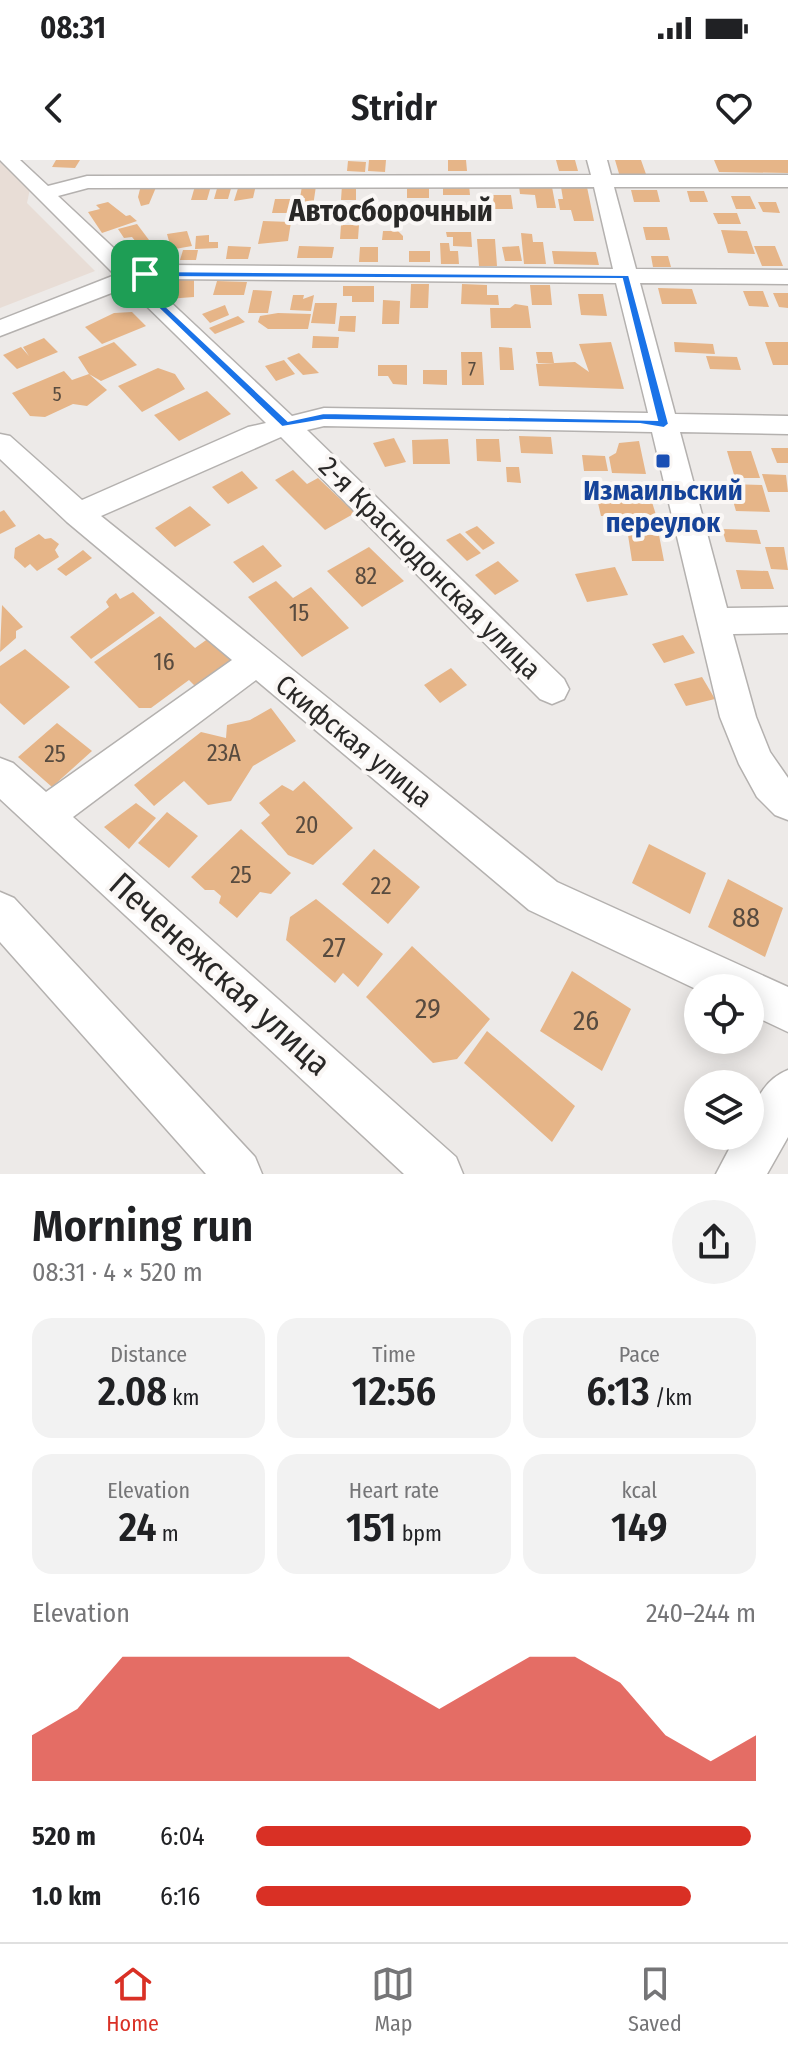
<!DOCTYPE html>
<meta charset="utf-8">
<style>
:root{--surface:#fff;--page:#f2f2f2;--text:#202124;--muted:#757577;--line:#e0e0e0;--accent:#d93025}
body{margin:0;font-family:"Fira Sans Condensed",sans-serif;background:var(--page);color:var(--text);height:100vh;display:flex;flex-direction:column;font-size:30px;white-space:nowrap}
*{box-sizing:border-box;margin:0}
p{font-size:26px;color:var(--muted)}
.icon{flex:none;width:44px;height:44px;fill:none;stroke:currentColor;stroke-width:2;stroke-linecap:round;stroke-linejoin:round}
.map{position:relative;height:1014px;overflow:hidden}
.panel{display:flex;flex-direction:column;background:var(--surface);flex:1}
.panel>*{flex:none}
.fabs{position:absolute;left:684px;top:814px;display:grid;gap:16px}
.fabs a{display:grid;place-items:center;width:80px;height:80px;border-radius:50%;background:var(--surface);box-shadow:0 4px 20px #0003;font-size:40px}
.pin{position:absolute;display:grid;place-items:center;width:68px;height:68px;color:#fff;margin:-34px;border-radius:16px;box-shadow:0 4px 12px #0006}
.round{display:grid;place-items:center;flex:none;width:84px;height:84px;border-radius:42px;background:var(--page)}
.headline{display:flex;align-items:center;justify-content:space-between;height:136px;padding:0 32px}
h1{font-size:44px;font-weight:600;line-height:60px}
.metrics{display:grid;grid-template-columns:repeat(3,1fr);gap:12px;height:136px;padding:8px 32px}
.metrics div{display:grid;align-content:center;border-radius:20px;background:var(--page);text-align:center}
.metrics b{font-size:40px;font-weight:600}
.metrics small{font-size:22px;font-weight:400}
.metrics p{font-size:22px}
.chart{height:224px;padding:16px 32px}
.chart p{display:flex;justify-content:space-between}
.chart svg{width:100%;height:144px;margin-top:8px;fill:var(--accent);opacity:.7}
ul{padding:0 32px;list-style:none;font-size:26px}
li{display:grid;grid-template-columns:128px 96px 1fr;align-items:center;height:60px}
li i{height:20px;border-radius:10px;background:var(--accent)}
.status{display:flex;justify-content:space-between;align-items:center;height:56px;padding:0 40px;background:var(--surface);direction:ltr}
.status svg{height:22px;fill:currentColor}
header{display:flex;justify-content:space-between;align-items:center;height:104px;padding:0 32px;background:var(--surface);font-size:36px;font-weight:600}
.tabs{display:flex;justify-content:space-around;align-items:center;height:112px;border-top:2px solid var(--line);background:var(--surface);font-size:22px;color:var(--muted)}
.tabs a{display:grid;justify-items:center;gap:4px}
.tabs .current{color:var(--accent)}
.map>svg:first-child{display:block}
.built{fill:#e8ddd6}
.building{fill:#e6b588}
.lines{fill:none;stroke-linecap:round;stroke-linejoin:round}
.minor-casing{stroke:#b4b1af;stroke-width:3}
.minor{fill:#fff;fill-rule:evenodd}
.route{fill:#1a73e8;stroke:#fff;stroke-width:2;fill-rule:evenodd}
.transit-dot{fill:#1a4fb4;stroke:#faf7f5;stroke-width:3}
.labels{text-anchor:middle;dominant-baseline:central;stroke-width:8;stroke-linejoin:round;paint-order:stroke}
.far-number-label{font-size:20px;fill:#584b3f}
.number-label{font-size:24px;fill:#584b3f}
.transit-label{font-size:28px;font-weight:bold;fill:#164399;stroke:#faf7f5}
.street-label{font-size:28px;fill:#292827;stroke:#faf7f5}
.near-number-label{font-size:28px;fill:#584b3f}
.far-district-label{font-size:30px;font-weight:bold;fill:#292827;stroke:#faf7f5}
.near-street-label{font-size:34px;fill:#292827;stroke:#faf7f5}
</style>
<div class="status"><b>08:31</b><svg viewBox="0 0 49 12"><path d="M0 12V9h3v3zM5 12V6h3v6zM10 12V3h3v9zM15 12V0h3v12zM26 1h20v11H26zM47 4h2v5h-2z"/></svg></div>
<header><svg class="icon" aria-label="back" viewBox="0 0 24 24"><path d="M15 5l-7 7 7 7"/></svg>Stridr<svg class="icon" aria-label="heart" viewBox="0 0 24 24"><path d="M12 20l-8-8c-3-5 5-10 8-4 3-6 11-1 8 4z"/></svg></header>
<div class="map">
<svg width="788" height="1014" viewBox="0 0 788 1014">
<rect width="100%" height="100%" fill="#edeae8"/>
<path class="built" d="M0 0 30 29 27 43 95 111 0 148Z"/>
<path class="building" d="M56 0H80L75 8 52 7Z
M369 0H386L385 12 368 11Z
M448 0H466L467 11H448Z
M556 0H575L578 11H559Z
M615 0H641L647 17H620Z
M714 0H788V13L719 12Z
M348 1 366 2 365 12 347 11Z
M407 24 429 25V38H407Z
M141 25H157L149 44 141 46 138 37Z
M218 25H232L228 39H214Z
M239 25H256L253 38 234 41Z
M342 25H356V40H341Z
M443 25H469L470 35H443Z
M195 26H211L207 40H191Z
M302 26H316L313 46H304L305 38H300Z
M519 26 552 27 556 48H537L535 35 520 34Z
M561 27H587L594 61H574L571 50H560L558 39H563Z
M631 30H657L660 42H634Z
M687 31H704L708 42H690Z
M493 35H511L513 49H494Z
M731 36H750L756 49H736Z
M275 39H294L292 53H272Z
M108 42 126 56 130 55 137 61 102 73 88 52 100 49 96 45Z
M758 42H776L780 53 763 52Z
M713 53H737L741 64H718Z
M263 61 291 62 288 81 258 84Z
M137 64 152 84 140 87 132 77 124 78 118 69Z
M341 65H359L358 79H340Z
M643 67H667L670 80H646Z
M721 70 747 71 755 94 728 93Z
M187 71 192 86 175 89 173 84 170 85 167 74Z
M383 71H398L403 76V80H382Z
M446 72H471L472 87 453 86V77H447Z
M521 73 532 74 533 82H543L546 104H524Z
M209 75V82H218V88L195 89 196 76Z
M477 79H495L497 106H479Z
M440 83H449L450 91H458L459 104H441Z
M228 86 251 87 248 99H226Z
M299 86 334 87 332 98H297Z
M519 86 522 101H505L502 87Z
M754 86H775L783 106H762Z
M360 87H378V102H359Z
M183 90H198L196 100H180Z
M409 91H430V102H409Z
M552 91 596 92 599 105 554 104Z
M651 96H668L671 107H653Z
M194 118V137L167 139V120Z
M217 121 247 122 244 135H213Z
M411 124H429L428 148H410Z
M462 124 487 125V135H498L499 145 461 144Z
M530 125H550L552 145H532Z
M343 126H374V142H352V136H343Z
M658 128 692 129 697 144H662Z
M253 130 272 131 268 153H248Z
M743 131H763L769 147 749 146Z
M773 133H788V148L779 147Z
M578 134H603L607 156 581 155Z
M293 135H304L303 139 314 135 311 151 290 150Z
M383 140 400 141 399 164H382Z
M315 143H337L335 164 311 163Z
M515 144 528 146 531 168H491L490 148H510Z
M225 145 229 155 210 163 202 154Z
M132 152 146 166 102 184 85 167 114 153Z
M278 153 311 154 308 169H268L258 162 260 156Z
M238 156 245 162 215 174 209 168Z
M340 156H356L355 172 338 171Z
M313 176 339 177 338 188H312Z
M44 178 58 192 17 209 3 195 21 187 29 196 23 187Z
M114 182 137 205 101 221 89 214 78 197Z
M611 182 624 229 539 226 536 204 575 202 589 212 579 184Z
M674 182 713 184 715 194 675 192Z
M765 182H788V205H773Z
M499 187 512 188 514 210H500Z
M461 192H482L484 225H462Z
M536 192H552L554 203H538Z
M299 193 319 213 303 215 287 198Z
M706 196 737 197 741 210 710 209Z
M284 200 295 214 276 221 265 206Z
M378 205H407V225L393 224 388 216H378Z
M158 208 175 214 185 229 142 252 118 226Z
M423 210H447V225L423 224Z
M64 211 72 220 89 214 107 230 87 246 73 244 45 257 30 256 12 233Z
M207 231 231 254 179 281 154 255Z
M519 276 551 277 553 294 521 293Z
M394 278 406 302 385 307 373 283Z
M448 279 450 304H413L412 280Z
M476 279H499L501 302 477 301Z
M639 281 646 314 612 313 609 297 616 293 619 283Z
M771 288H788V303H777Z
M727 291H751L760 318H735Z
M582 295 605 296 608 311H584Z
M506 307H519L521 323 507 322Z
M293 310 307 324 318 318 355 353 325 370 275 320Z
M242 311 258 328 228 344 212 327Z
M762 314 786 315 788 332H768Z
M728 324 762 325 770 352 736 351Z
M648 329 656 355 601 356 598 343 607 341 609 330Z
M190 346 211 365 175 387 155 368Z
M4 350 16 366 0 374V352Z
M477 366 495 383 483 390 465 372Z
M722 369 757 370 761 384 726 382Z
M460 373 481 393 467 401 446 380Z
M39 374 45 379 51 378 59 384 55 390 59 397 37 411 30 404 25 408 14 398 15 388Z
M628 375H659L664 401H632Z
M263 385 282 406 253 423 233 402Z
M369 387 404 421 362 447 327 411Z
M765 387H784L788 410 771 409Z
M83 390 92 398 66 416 57 409Z
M498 401 519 421 495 435 475 415Z
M615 407 628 435 587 442 575 414Z
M736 410 768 411 774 429H741Z
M276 421 293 438 311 427 349 468 302 497 248 437Z
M133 432 155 453 91 499 70 477 109 447 106 442 109 438 116 433 120 439Z
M2 445 23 467 16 471V478L0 492Z
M160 456 195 488 209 478 235 501 198 529 189 520 151 548H139L94 502Z
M683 475 695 493 664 503 652 484Z
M25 489 70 527 24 565 0 543V506Z
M451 508 467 525 440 543 424 525Z
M702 517 715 539 686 546 674 524Z
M271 548 296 581 253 606 231 641 208 645 184 621 154 646 134 625 201 572 226 578 227 565 250 560Z
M57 563 92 591 52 627 18 597Z
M304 621 353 668 313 705 288 695 261 663 270 655 259 643 282 625 293 631Z
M136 643 156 658 129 689 104 667Z
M167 652 198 676 169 708 138 683Z
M241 669 291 713 271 734 260 732 237 758 219 743 221 736 214 730H205L191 717Z
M649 684 706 713 690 754 632 723Z
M374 689 420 727 388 764 342 724Z
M728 719 783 748 765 797 708 767Z
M316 739 383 794 358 827 343 813 335 823 286 780 290 757Z
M412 786 490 859 457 899 433 903 366 837Z
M572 811 631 849 602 911 540 871Z
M487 871 575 946 552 982 464 903Z"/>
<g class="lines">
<g class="minor-casing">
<path id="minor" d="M0 0H20L48 26 87 16 591 15 587 0H607L611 15H788V27H614L636 109 788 110V124L640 123 675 254 788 256V274L680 272 727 448 788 447V473L733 474 756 557 770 592 788 618V660L775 655 757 637 739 604 720 557 652 272 324 266 307 270 564 519 569 529 564 539 552 544 540 539 281 277 101 356 557 722 788 827V872L750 854V828L698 830 529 750 256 520 73 657 456 997 463 1014H404L0 639V598L13 603 46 632 232 500 67 362 0 299V274L10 276 82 340 248 267 266 263 127 127 0 176V160L115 115ZM594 27 613 109 168 105 136 109 58 36 88 28ZM168 119 616 123 648 253 324 248 292 256 149 122Z
M0 732 14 738 255 997 262 1014H206L0 782Z
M788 910V977L767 1014H716L736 976H750C750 948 761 921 788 910Z"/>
</g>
<use href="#minor" class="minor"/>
</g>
<path class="route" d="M145 111 629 115 669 264 664 268 640 264 324 260 282 267 126 117ZM145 117 622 119 657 260 324 253 288 261 137 119Z"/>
<rect class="transit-dot" x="655" y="293" width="16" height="16" rx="4"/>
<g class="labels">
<g class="far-number-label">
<text x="472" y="209">7</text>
<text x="57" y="234">5</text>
</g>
<g class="number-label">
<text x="366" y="416">82</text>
<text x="299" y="453">15</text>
<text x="164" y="502">16</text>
<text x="224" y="593">23А</text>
<text x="55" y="594">25</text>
<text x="307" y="665">20</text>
<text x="241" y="715">25</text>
<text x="381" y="726">22</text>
</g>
<g class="transit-label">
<text x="663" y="330">Измаильский<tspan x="663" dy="32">переулок</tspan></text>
</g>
<g class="street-label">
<text transform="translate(430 408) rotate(45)">2-я Краснодонская улица</text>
<text transform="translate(354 581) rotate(39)">Скифская улица</text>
</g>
<g class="near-number-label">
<text x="746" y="757">88</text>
<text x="334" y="787">27</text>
<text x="428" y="848">29</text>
<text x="586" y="860">26</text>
</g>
<g class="far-district-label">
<text x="391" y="51">Автосборочный</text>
</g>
<g class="near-street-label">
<text transform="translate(220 814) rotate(42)">Печенежская улица</text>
</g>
</g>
</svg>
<div class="fabs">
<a><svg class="icon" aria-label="locate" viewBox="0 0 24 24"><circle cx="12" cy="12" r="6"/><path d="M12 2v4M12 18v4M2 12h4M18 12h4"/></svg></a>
<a><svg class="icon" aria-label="layers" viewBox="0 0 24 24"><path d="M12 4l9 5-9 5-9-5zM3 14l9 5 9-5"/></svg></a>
</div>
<div class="pin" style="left:145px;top:114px;background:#1e9e55"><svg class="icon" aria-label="arrive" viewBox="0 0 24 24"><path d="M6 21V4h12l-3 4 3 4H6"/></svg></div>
</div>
<section class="panel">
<div class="headline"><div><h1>Morning run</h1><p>08:31 · 4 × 520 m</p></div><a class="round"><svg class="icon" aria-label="share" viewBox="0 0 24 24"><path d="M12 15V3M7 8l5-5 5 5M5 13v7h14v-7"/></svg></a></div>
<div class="metrics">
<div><p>Distance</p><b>2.08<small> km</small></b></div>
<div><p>Time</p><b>12:56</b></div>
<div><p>Pace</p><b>6:13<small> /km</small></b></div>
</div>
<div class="metrics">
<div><p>Elevation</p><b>24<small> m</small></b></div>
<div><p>Heart rate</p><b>151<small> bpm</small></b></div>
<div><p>kcal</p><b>149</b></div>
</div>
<div class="chart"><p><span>Elevation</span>240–244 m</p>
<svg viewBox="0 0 160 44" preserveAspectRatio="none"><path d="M0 44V30L10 22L20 6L30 6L40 6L50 6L60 6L70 6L80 14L90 22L100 14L110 6L120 6L130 14L140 30L150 38L160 30V44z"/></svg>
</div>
<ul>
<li><b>520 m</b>6:04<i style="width:99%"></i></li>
<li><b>1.0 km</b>6:16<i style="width:87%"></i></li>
</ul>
</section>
<nav class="tabs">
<a class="current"><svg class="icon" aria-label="home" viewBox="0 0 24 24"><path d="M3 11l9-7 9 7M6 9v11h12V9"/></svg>Home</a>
<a><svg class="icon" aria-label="map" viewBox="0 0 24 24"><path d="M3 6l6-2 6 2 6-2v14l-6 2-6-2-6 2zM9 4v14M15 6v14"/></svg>Map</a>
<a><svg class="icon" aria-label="saved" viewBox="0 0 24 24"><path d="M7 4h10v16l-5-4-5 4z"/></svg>Saved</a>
</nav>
